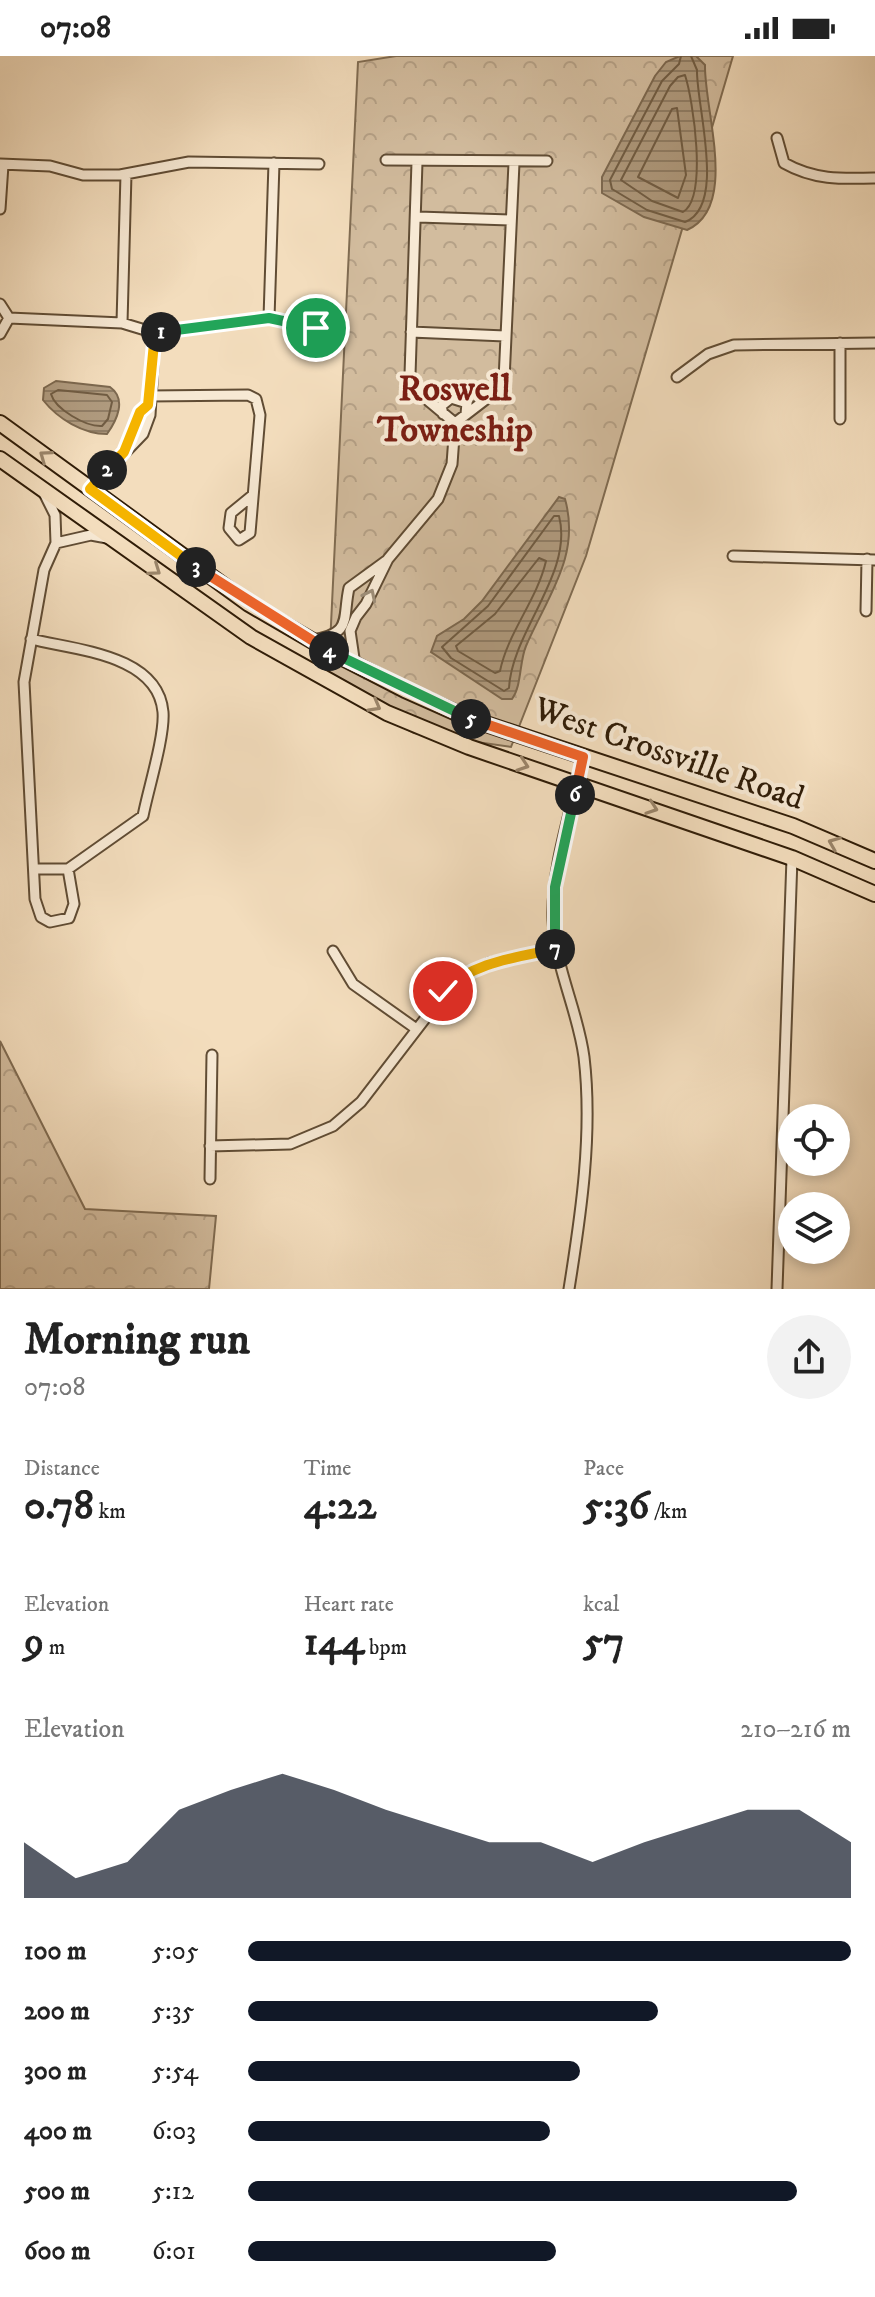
<!DOCTYPE html>
<meta charset="utf-8">
<style>
:root{--surface:#fff;--page:#f2f2f2;--text:#222;--muted:#767676;--accent:#111827}
body{margin:0;font-family:"IM FELL DW Pica",serif;background:var(--page);color:var(--text);height:100vh;display:flex;flex-direction:column;font-size:30px;white-space:nowrap}
*{box-sizing:border-box;margin:0}
p{font-size:26px;color:var(--muted)}
.icon{flex:none;width:44px;height:44px;fill:none;stroke:currentColor;stroke-width:2;stroke-linecap:round;stroke-linejoin:round}
.map{position:relative;height:1233px;overflow:hidden}
.sheet{display:flex;flex-direction:column;background:var(--surface);flex:1}
.sheet>*{flex:none}
.fabs{position:absolute;left:778px;top:1048px;display:grid;gap:16px}
.fabs a{display:grid;place-items:center;width:72px;height:72px;border-radius:50%;background:var(--surface);box-shadow:0 4px 12px #0003;font-size:40px}
.pin{position:absolute;display:grid;place-items:center;width:68px;height:68px;color:#fff;margin:-34px;border:4px solid #fff;border-radius:50%;box-shadow:0 2px 8px #0007}
.km{position:absolute;width:40px;height:40px;margin:-20px;border-radius:50%;background:#222;color:#fff;font-size:22px;line-height:40px;text-align:center}
.round{display:grid;place-items:center;flex:none;width:84px;height:84px;border-radius:42px;background:var(--page)}
.overview{display:flex;align-items:center;justify-content:space-between;height:136px;padding:0 24px}
h1{font-size:44px;font-weight:700;line-height:60px}
.figures{display:grid;grid-template-columns:repeat(3,1fr);gap:12px;height:136px;padding:8px 24px}
.figures div{display:grid;align-content:center}
.figures b{font-size:40px;font-weight:700}
.figures small{font-size:22px;font-weight:400}
.figures p{font-size:22px}
.chart{height:224px;padding:16px 24px}
.chart p{display:flex;justify-content:space-between}
.chart svg{width:100%;height:144px;margin-top:8px;fill:var(--accent);opacity:.7}
ul{padding:0 24px;list-style:none;font-size:26px}
li{display:grid;grid-template-columns:128px 96px 1fr;align-items:center;height:60px}
li i{height:20px;border-radius:10px;background:var(--accent)}
.status{display:flex;justify-content:space-between;align-items:center;height:56px;padding:0 40px;background:var(--surface);direction:ltr}
.status svg{height:22px;fill:currentColor}
.map>svg:first-child{display:block}
.forest{fill:url(#forest-crowns);stroke:#806c52;stroke-width:2}
.water{fill:url(#water-rules);stroke:#7c684f;stroke-width:2}
.lines{fill:none;stroke-linecap:round;stroke-linejoin:round}
.shore{stroke:#705c43;stroke-width:2}
.minor-casing{stroke:#604c34;stroke-width:13}
.primary-casing{stroke:#2f1c07;stroke-width:18}
.minor{stroke:#f7e9d4;stroke-width:9}
.primary{stroke:#f3ddbd;stroke-width:14}
.oneway{stroke:#9b866b}
.oneway2{stroke:#9d8d78}
.split-1-casing{stroke:#fff;stroke-width:16}
.split-2-casing{stroke:#fff;stroke-width:16}
.split-3-casing{stroke:#fff;stroke-width:16}
.split-4-casing{stroke:#fff;stroke-width:16}
.split-5-casing{stroke:#fff;stroke-width:16}
.split-6-casing{stroke:#fff;stroke-width:16}
.split-7-casing{stroke:#fff;stroke-width:16}
.split-8-casing{stroke:#fff;stroke-width:16}
.split-1{stroke:#22a559;stroke-width:10}
.split-2{stroke:#f5b400;stroke-width:10}
.split-3{stroke:#f5b400;stroke-width:10}
.split-4{stroke:#f0652b;stroke-width:10}
.split-5{stroke:#22a559;stroke-width:10}
.split-6{stroke:#f0652b;stroke-width:10}
.split-7{stroke:#22a559;stroke-width:10}
.split-8{stroke:#f5b400;stroke-width:10}
.labels{text-anchor:middle;dominant-baseline:central;stroke-width:8;stroke-linejoin:round;paint-order:stroke}
.street-label{font-size:34px;fill:#2f1c07;stroke:#f7e9d4}
.neighbourhood-label{font-size:36px;font-weight:bold;fill:#7a1f14;stroke:#f7e9d4}
</style>
<div class="status"><b>07:08</b><svg viewBox="0 0 49 12"><path d="M0 12V9h3v3zM5 12V6h3v6zM10 12V3h3v9zM15 12V0h3v12zM26 1h20v11H26zM47 4h2v5h-2z"/></svg></div>
<div class="map">
<svg width="875" height="1233" viewBox="0 0 875 1233">
<defs>
<pattern id="forest-crowns" width="20" height="18" patternUnits="userSpaceOnUse" patternTransform="scale(2)"><rect width="20" height="18" fill="#d2bc9e"/><path d="M2 6a3 3 0 1 1 6 0M12 15a3 3 0 1 1 6 0" fill="none" stroke="#b5a187"/></pattern>
<pattern id="water-rules" width="6" height="5" patternUnits="userSpaceOnUse" patternTransform="scale(2)"><rect width="6" height="5" fill="#b09b7f"/><path d="M0 2.5h6" fill="none" stroke="#907e66"/></pattern>
</defs>
<rect width="100%" height="100%" fill="#f3ddbd"/>
<filter id="stains"><feTurbulence type="fractalNoise" baseFrequency=".0025" numOctaves="4"/><feColorMatrix values="0 0 0 0 .2 0 0 0 0 .09 0 0 0 0 .02 0 0 0 .5 -.17"/></filter>
<radialGradient id="worn" r=".72"><stop offset=".6" stop-color="#630" stop-opacity="0"/><stop offset="1" stop-color="#630" stop-opacity=".3"/></radialGradient>
<path class="forest" d="M396 0H733L586 500 511 691 414 677 328 631 358 6Z
M0 985 85 1153 216 1160 209 1233H0Z"/>
<path class="water" d="M680 0H696L705 9C704 55 739 151 687 174L644 161 602 137V121L655 20 666 6Z
M56 325 110 331C127 343 117 364 107 378 83 378 58 363 43 344L44 332Z
M559 441 565 443C581 500 547 541 526 590 519 607 522 629 512 643H502L431 596 437 580 464 563 482 545Z"/>
<g class="lines">
<path class="shore" d="M681 0 679 8 662 25 610 124 612 133 647 154 685 166C727 150 696 49 697 14L691 0
M685 19C693 44 708 141 683 156L652 145 621 124 670 30 678 21Z
M677 52 686 119 678 142 638 121 672 53Z
M58 334 107 339 112 346 108 363 102 370C86 371 55 353 51 338Z
M559 460C574 517 512 575 509 632L504 635 451 602 442 591 488 550 554 460Z
M539 502 546 505C537 544 508 576 500 615L495 617 458 595 456 590 495 558Z"/>
<g class="minor-casing">
<path id="minor" d="M777 82 784 107C814 124 841 123 875 122
M386 104 547 105
M417 106 410 319 413 332 455 367
M0 108 50 110 83 119H120L189 106 319 108
M0 153 3 109
M418 161 511 164
M0 248 9 262 122 267 155 277 269 262 316 272
M269 262 274 107
M122 267 126 118
M411 276 505 280
M0 278 9 262
M677 321 708 298 734 289 875 287
M149 340 248 339 256 343 260 359 250 477 239 484 229 472 231 457 253 439
M443 358 441 350 451 342 467 347 466 358
M840 363V287
M455 367 498 334 504 324 514 107
M125 393 140 356 148 349
M90 433 143 378 150 359 155 277
M44 437 55 459 56 487 44 514 24 626 35 843 41 861 50 866 69 862 74 848 68 813
M56 487 91 479 107 482
M733 500 875 504
M866 555 867 503
M31 583C74 594 158 598 163 656 165 680 148 734 143 760L68 813H36
M312 584C353 577 342 564 349 532L386 505
M355 609 350 575 356 561 366 548 388 503 438 443 452 408 455 367
M333 895 353 928 415 972
M210 1090 290 1088 333 1070 361 1046 454 925 489 907 557 892
M210 1123 212 999
M569 1233C581 1158 593 1077 584 1001 578 955 555 911 553 864 551 811 572 753 583 701
M777 1233 792 802"/>
</g>
<g class="primary-casing">
<path id="primary" d="M0 367 249 548 335 598 405 634 468 662 793 770 875 805
M0 403 251 581 387 657 469 691 792 802 875 838"/>
</g>
<use href="#minor" class="minor"/>
<use href="#primary" class="primary"/>
</g>
<defs><path id="oneway-chevron" d="M-2-3.5L2.5 0L-2 3.5" fill="none" stroke-width="1.6" stroke-linecap="round" stroke-linejoin="round" transform="scale(2)"/></defs>
<g class="oneway">
<use href="#oneway-chevron" transform="translate(45 400) rotate(-144)"/>
<use href="#oneway-chevron" transform="translate(155 514) rotate(35)"/>
<use href="#oneway-chevron" transform="translate(375 650) rotate(29)"/>
<use href="#oneway-chevron" transform="translate(523 709) rotate(19)"/>
<use href="#oneway-chevron" transform="translate(652 752) rotate(19)"/>
<use href="#oneway-chevron" transform="translate(834 787) rotate(-158)"/>
</g>
<use class="oneway2" href="#oneway-chevron" transform="translate(370 539) rotate(-64)"/>
<g class="lines">
<g class="split-1-casing">
<path id="split-1" d="M161 276 269 262 316 272"/>
</g>
<g class="split-2-casing">
<path id="split-2" d="M107 414 124 396 140 356 148 349 155 277 161 276"/>
</g>
<g class="split-3-casing">
<path id="split-3" d="M107 414 90 433 196 511"/>
</g>
<g class="split-4-casing">
<path id="split-4" d="M196 511 329 595"/>
</g>
<g class="split-5-casing">
<path id="split-5" d="M329 595 471 663"/>
</g>
<g class="split-6-casing">
<path id="split-6" d="M471 663 583 701 575 739"/>
</g>
<g class="split-7-casing">
<path id="split-7" d="M555 893V831L575 739"/>
</g>
<g class="split-8-casing">
<path id="split-8" d="M443 935C474 906 514 902 555 893"/>
</g>
<use href="#split-1" class="split-1"/>
<use href="#split-2" class="split-2"/>
<use href="#split-3" class="split-3"/>
<use href="#split-4" class="split-4"/>
<use href="#split-5" class="split-5"/>
<use href="#split-6" class="split-6"/>
<use href="#split-7" class="split-7"/>
<use href="#split-8" class="split-8"/>
</g>
<g class="labels">
<g class="street-label">
<text transform="translate(669 698) rotate(19)">West Crossville Road</text>
</g>
<g class="neighbourhood-label">
<text x="455" y="333">Roswell<tspan x="455" dy="41">Towneship</tspan></text>
</g>
</g>
<rect width="100%" height="100%" filter="url(#stains)"/>
<rect width="100%" height="100%" fill="url(#worn)"/>
</svg>
<div class="fabs">
<a><svg class="icon" aria-label="locate" viewBox="0 0 24 24"><circle cx="12" cy="12" r="6"/><path d="M12 2v4M12 18v4M2 12h4M18 12h4"/></svg></a>
<a><svg class="icon" aria-label="layers" viewBox="0 0 24 24"><path d="M12 4l9 5-9 5-9-5zM3 14l9 5 9-5"/></svg></a>
</div>
<div class="pin" style="left:316px;top:272px;background:#1e9e55"><svg class="icon" aria-label="arrive" viewBox="0 0 24 24"><path d="M6 21V4h12l-3 4 3 4H6"/></svg></div>
<div class="pin" style="left:443px;top:935px;background:#d93025"><svg class="icon" aria-label="check" viewBox="0 0 24 24"><path d="M5 12l5 5 9-10"/></svg></div>
<b class="km" style="left:161px;top:276px">1</b>
<b class="km" style="left:107px;top:414px">2</b>
<b class="km" style="left:196px;top:511px">3</b>
<b class="km" style="left:329px;top:595px">4</b>
<b class="km" style="left:471px;top:663px">5</b>
<b class="km" style="left:575px;top:739px">6</b>
<b class="km" style="left:555px;top:893px">7</b>
</div>
<section class="sheet">
<div class="overview"><div><h1>Morning run</h1><p>07:08</p></div><a class="round"><svg class="icon" aria-label="share" viewBox="0 0 24 24"><path d="M12 15V3M7 8l5-5 5 5M5 13v7h14v-7"/></svg></a></div>
<div class="figures">
<div><p>Distance</p><b>0.78<small> km</small></b></div>
<div><p>Time</p><b>4:22</b></div>
<div><p>Pace</p><b>5:36<small> /km</small></b></div>
</div>
<div class="figures">
<div><p>Elevation</p><b>9<small> m</small></b></div>
<div><p>Heart rate</p><b>144<small> bpm</small></b></div>
<div><p>kcal</p><b>57</b></div>
</div>
<div class="chart"><p><span>Elevation</span>210–216 m</p>
<svg viewBox="0 0 160 44" preserveAspectRatio="none"><path d="M0 44V27L10 38L20 33L30 17L40 11L50 6L60 11L70 17L80 22L90 27L100 27L110 33L120 27L130 22L140 17L150 17L160 27V44z"/></svg>
</div>
<ul>
<li><b>100 m</b>5:05<i style="width:100%"></i></li>
<li><b>200 m</b>5:35<i style="width:68%"></i></li>
<li><b>300 m</b>5:54<i style="width:55%"></i></li>
<li><b>400 m</b>6:03<i style="width:50%"></i></li>
<li><b>500 m</b>5:12<i style="width:91%"></i></li>
<li><b>600 m</b>6:01<i style="width:51%"></i></li>
</ul>
</section>
